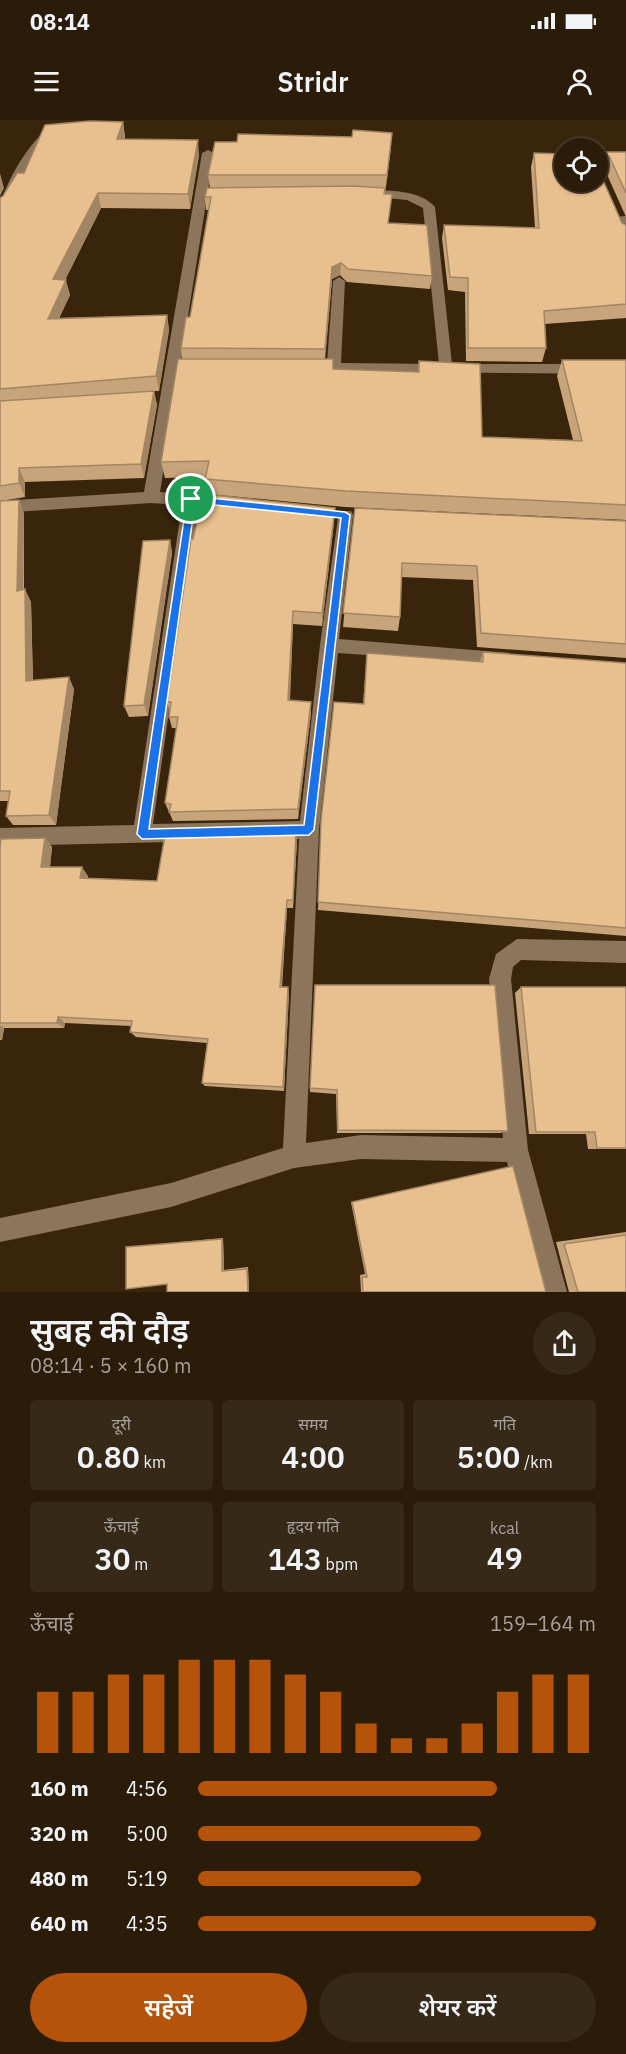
<!DOCTYPE html>
<html lang="hi">
<meta charset="utf-8">
<style>
:root{--surface:#2b1c09;--page:#372917;--text:#f1f3f6;--muted:#a6a19c;--line:#473a2a;--accent:#b45309}
body{margin:0;font-family:"IBM Plex Sans","Noto Sans Devanagari",sans-serif;background:var(--page);color:var(--text);height:100vh;display:flex;flex-direction:column;font-size:22px;white-space:nowrap}
*{box-sizing:border-box;margin:0}
p{font-size:20px;color:var(--muted)}
.icon{flex:none;width:33px;height:33px;fill:none;stroke:currentColor;stroke-width:2;stroke-linecap:round;stroke-linejoin:round}
.map{position:relative;height:1172px;overflow:hidden}
.drawer{display:flex;flex-direction:column;background:var(--surface);flex:1}
.drawer>*{flex:none}
.fabs{position:absolute;left:554px;top:18px;display:grid;gap:12px}
.fabs a{display:grid;place-items:center;width:54px;height:54px;border-radius:50%;background:var(--surface);box-shadow:0 2px 4px #0004,0 0 0 2px var(--line);font-size:30px}
.pin{position:absolute;display:grid;place-items:center;width:51px;height:51px;color:#fff;margin:-26px;border:3px solid #fff;border-radius:50%;box-shadow:0 2px 6px #0007}
.round{display:grid;place-items:center;flex:none;width:63px;height:63px;border-radius:32px;background:var(--page)}
.headline{display:flex;align-items:center;justify-content:space-between;height:102px;padding:0 30px}
h1{font-size:33px;font-weight:600;line-height:45px}
.stats{display:grid;grid-template-columns:repeat(3,1fr);gap:9px;height:102px;padding:6px 30px}
.stats div{display:grid;align-content:center;border-radius:6px;background:var(--page);text-align:center}
.stats b{font-size:30px;font-weight:600}
.stats small{font-size:16px;font-weight:400}
.stats p{font-size:16px}
.chart{height:168px;padding:12px 30px}
.chart p{display:flex;justify-content:space-between}
.chart svg{width:100%;height:108px;margin-top:6px;stroke:var(--accent);stroke-width:6}
.button{display:flex;gap:12px;margin-top:auto;padding:12px 30px}
.button a{flex:1;height:69px;border-radius:36px;background:var(--accent);color:#fff;font-size:24px;font-weight:600;line-height:69px;text-align:center}
.button a+a{background:var(--page);color:var(--text)}
ul{padding:0 30px;list-style:none;font-size:20px}
li{display:grid;grid-template-columns:96px 72px 1fr;align-items:center;height:45px}
li i{height:15px;border-radius:8px;background:var(--accent)}
.status{display:flex;justify-content:space-between;align-items:center;height:42px;padding:0 30px;background:var(--surface);direction:ltr}
.status svg{height:16px;fill:currentColor}
header{display:flex;justify-content:space-between;align-items:center;height:78px;padding:0 30px;background:var(--surface);font-size:27px;font-weight:600}
.map>svg:first-child{display:block}
.lines{fill:none;stroke-linecap:round;stroke-linejoin:round}
.street{fill:#8c755a;fill-rule:evenodd}
.wall{fill:#c8a47a}
.shaded-wall{fill:#a28663}
.building{fill:#e8bf8e;stroke:#a28663;stroke-width:1.5}
.route{fill:#1a73e8;stroke:#fff;stroke-width:1.5;fill-rule:evenodd}
</style>
<div class="status"><b>08:14</b><svg viewBox="0 0 49 12"><path d="M0 12V9h3v3zM5 12V6h3v6zM10 12V3h3v9zM15 12V0h3v12zM26 1h20v11H26zM47 4h2v5h-2z"/></svg></div>
<header><svg class="icon" aria-label="menu" viewBox="0 0 24 24"><path d="M4 6h16M4 12h16M4 18h16"/></svg>Stridr<svg class="icon" aria-label="person" viewBox="0 0 24 24"><circle cx="12" cy="8" r="4"/><path d="M4 21q1-7 8-7t8 7"/></svg></header>
<div class="map">
<svg width="626" height="1172" viewBox="0 0 626 1172">
<rect width="100%" height="100%" fill="#39250c"/>
<g class="lines">
<path class="street" d="M46 10 55 12 43 24 6 90 0 94C0 69 27 26 46 10Z
M208 30 214 33 160 372 226 376 234 382 226 388 198 386 153 704 300 701 320 525 339 391H351L353 395 339 519 510 533 513 538 510 543 504 545 338 533 319 710 306 1023 361 1015 503 1018 489 859 496 834 517 819 626 821V843L521 840 513 847 511 859 528 1030 567 1172H541L507 1042 361 1039 294 1048 171 1087 0 1122V1098L171 1063 283 1028 299 719 0 726V708L134 705 182 385 151 383 0 393V381L144 372 202 33Z
M368 70C390 71 419 69 435 87L452 244H626V254L304 251V245L327 243 333 161 339 157 345 161 341 243 439 244 423 88 407 80 364 76 362 74Z
M626 96V104L613 100 615 97Z"/>
</g>
<path class="wall" d="M123 2 125 17V19L199 35 190 89 101 88 65 160 70 175 59 198 167 195 169 210 159 271H154L157 285 144 358 25 362V377L1 381 19 380 24 394V470L31 482 33 560 74 569 56 705H13L6 696 8 681H0V78L3 76 24 53Z
M391 26 385 74 389 103 432 156 430 169 347 162 340 155 332 159 325 239 333 249 418 252 419 241 482 317 573 320 557 256 562 240H626V400L345 387 208 374 206 357 165 358 161 342 182 239 181 228 190 197 209 90H206L205 77 210 68 208 55Z
M597 32H626V97L605 50 598 47V49L622 103 626 105V198L545 204 546 228 542 242 466 241 465 172 448 170 442 118 444 105 535 108 531 47 534 33 564 62Z
M355 388 626 401V538L477 527 473 460 401 457 400 497 398 511 343 507Z
M334 402 322 506 293 504 290 580 311 593 298 699 173 701 165 683 177 608H172L169 597 170 591 167 582Z
M170 420 172 433 148 596 129 597 124 586Z
M483 532 626 543V816L318 790 321 700 363 584 367 533 480 542Z
M45 718 52 727 50 747 88 756V758L157 761 297 721 293 788H287L282 867 289 873 284 971 205 966 202 963 207 923 136 917 130 912 131 906 65 903 64 908H4L2 920H0V727Z
M315 865 508 1011 500 1013H337L336 974 310 972Z
M521 867H626V1029H588L586 1014H529L515 873Z
M513 1046 546 1172H361L360 1155 365 1154 351 1082Z
M626 1112V1172H569L556 1122Z
M223 1118 224 1150 248 1147 249 1172H167V1164L126 1127Z"/>
<path class="shaded-wall" d="M123 2 125 17 120 34 117 19Z
M392 13 391 26 386 68 387 55Z
M198 20 199 35 190 89 188 74Z
M0 53 4 68 0 76Z
M98 73 101 88 58 174 53 159Z
M341 143 340 155 332 159 325 242 332 147Z
M66 160 70 175 52 214 48 199Z
M167 195 169 210 159 271 156 256Z
M154 271 157 285 144 358 141 344Z
M19 348 25 362V377L19 363Z
M19 380 24 394 23 483 17 471Z
M335 388 334 402 322 506V493Z
M170 420 172 433 148 596 144 585Z
M25 469 31 482 33 572 26 561Z
M293 491V504L289 592 288 580Z
M69 557 74 569 56 705 49 695Z
M311 582V593L298 699V689Z
M296 712 297 721 293 788V780Z
M45 718 52 727 49 756 41 747Z
M82 747 88 756 87 767 80 758Z
M287 780V788L281 873 280 867Z
M288 867 289 873 284 971 283 967Z
M58 897 65 903 64 908 57 903Z
M0 905 4 908 2 920 0 919Z
M223 1118 224 1150 222 1151V1119Z
M248 1147 249 1172H248L247 1149Z"/>
<path class="building" d="M90 1 123 2 117 19 198 20 188 74 98 73 53 159 66 160 48 199 167 195 156 256 0 269V78L3 76 17 53H24L45 5Z
M353 10 392 13 387 55H208L215 22H237L238 14 352 17Z
M597 32H626V73L609 36 600 32 598 49 622 103 626 105V184L544 191 546 228H468V158L450 157 444 105 539 108 534 33 564 34V62H597Z
M352 66 385 68 384 74H392L388 103 427 105 432 156 348 149 341 143 332 147 325 229 181 228 186 197H190L211 77H205L207 68Z
M178 239H333V249L419 252V241L480 244 482 317 582 321 562 240H626V385L346 371 205 359 209 341 161 342Z
M154 271 141 344 19 348V363L0 366V281Z
M203 374 335 388 322 493 293 491 288 580 311 582 298 689 169 692 171 684 165 683 178 597H169L171 582H167L191 419H193Z
M19 380 17 471 25 469 26 561 69 557 49 695 6 696 10 671H0V381Z
M355 388 626 401V524L481 513 477 446 402 443 400 497 343 493Z
M170 420 144 585 124 586 143 421Z
M483 532 626 543V808L318 782 321 700 334 582 364 584 367 533 483 542Z
M296 712 293 780H287L280 867H288L283 967 202 963 208 919 130 912 132 901 58 897 57 903H0V727L1 719 45 718 41 747H82L80 758 157 761 165 715Z
M315 865H495L508 1011 338 1010 337 970 310 968Z
M521 867H626V1028H597L595 1012H536Z
M513 1046 546 1172H363L362 1157H367L352 1082Z
M626 1115V1172H578L564 1124Z
M222 1119V1151L247 1149 248 1172H167V1164L126 1169V1127Z"/>
<path class="route" d="M191 376 345 392 350 395 314 710 309 715 142 719 137 714 187 379ZM195 383 341 398 304 705 149 709Z"/>
</svg>
<div class="fabs">
<a><svg class="icon" aria-label="locate" viewBox="0 0 24 24"><circle cx="12" cy="12" r="6"/><path d="M12 2v4M12 18v4M2 12h4M18 12h4"/></svg></a>
</div>
<div class="pin" style="left:191px;top:379px;background:#1e9e55"><svg class="icon" aria-label="arrive" viewBox="0 0 24 24"><path d="M6 21V4h12l-3 4 3 4H6"/></svg></div>
</div>
<section class="drawer">
<div class="headline"><div><h1>सुबह की दौड़</h1><p>08:14 · 5 × 160 m</p></div><a class="round"><svg class="icon" aria-label="share" viewBox="0 0 24 24"><path d="M12 15V3M7 8l5-5 5 5M5 13v7h14v-7"/></svg></a></div>
<div class="stats">
<div><p>दूरी</p><b>0.80<small> km</small></b></div>
<div><p>समय</p><b>4:00</b></div>
<div><p>गति</p><b>5:00<small> /km</small></b></div>
</div>
<div class="stats">
<div><p>ऊँचाई</p><b>30<small> m</small></b></div>
<div><p>हृदय गति</p><b>143<small> bpm</small></b></div>
<div><p>kcal</p><b>49</b></div>
</div>
<div class="chart"><p><span>ऊँचाई</span>159–164 m</p>
<svg viewBox="0 0 160 44" preserveAspectRatio="none"><path d="M5 44V19M15 44V19M25 44V12M35 44V12M45 44V6M55 44V6M65 44V6M75 44V12M85 44V19M95 44V32M105 44V38M115 44V38M125 44V32M135 44V19M145 44V12M155 44V12"/></svg>
</div>
<ul>
<li><b>160 m</b>4:56<i style="width:75%"></i></li>
<li><b>320 m</b>5:00<i style="width:71%"></i></li>
<li><b>480 m</b>5:19<i style="width:56%"></i></li>
<li><b>640 m</b>4:35<i style="width:100%"></i></li>
</ul>
<div class="button"><a>सहेजें</a><a>शेयर करें</a></div>
</section>
